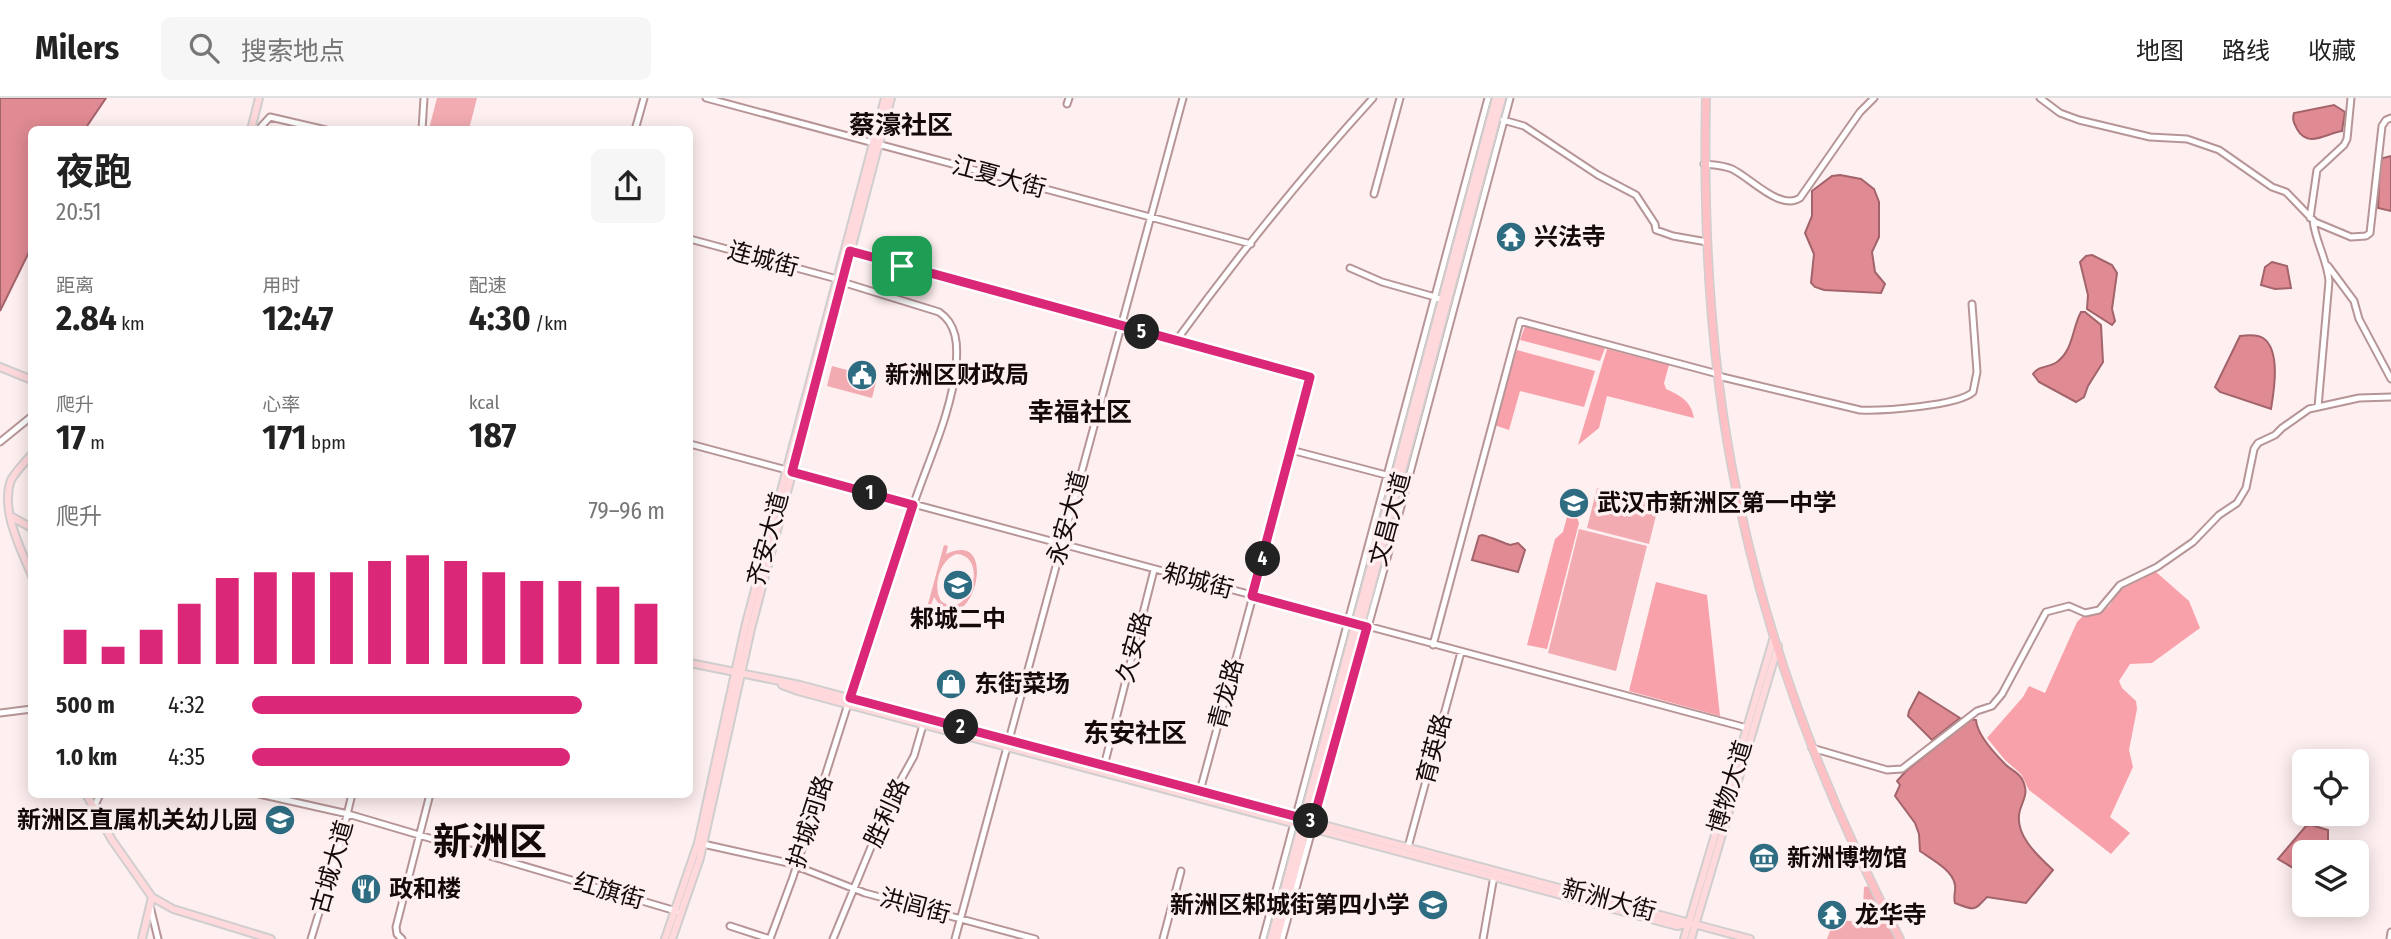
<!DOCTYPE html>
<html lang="zh">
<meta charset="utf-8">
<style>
:root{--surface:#fff;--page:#f6f6f6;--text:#222;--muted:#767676;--line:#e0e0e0;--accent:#db2777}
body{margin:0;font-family:"Fira Sans Condensed","Noto Sans SC",sans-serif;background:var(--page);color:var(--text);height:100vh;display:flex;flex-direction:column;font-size:26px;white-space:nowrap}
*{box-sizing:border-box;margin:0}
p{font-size:23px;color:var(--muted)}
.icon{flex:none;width:38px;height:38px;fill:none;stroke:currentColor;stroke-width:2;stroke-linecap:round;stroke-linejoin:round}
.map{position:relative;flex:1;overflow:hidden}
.details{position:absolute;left:28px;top:28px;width:665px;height:672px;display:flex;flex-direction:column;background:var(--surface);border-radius:10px;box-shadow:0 4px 18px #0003}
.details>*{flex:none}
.fabs{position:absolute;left:2292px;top:651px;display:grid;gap:14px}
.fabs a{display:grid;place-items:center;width:77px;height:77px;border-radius:10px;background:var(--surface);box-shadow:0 4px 18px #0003;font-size:35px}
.pin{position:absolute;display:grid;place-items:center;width:60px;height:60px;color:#fff;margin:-30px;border-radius:14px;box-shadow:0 4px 10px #0006}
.km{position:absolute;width:35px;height:35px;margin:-18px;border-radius:50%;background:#222;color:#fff;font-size:19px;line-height:35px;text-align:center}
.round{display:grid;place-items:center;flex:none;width:74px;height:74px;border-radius:10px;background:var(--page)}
.summary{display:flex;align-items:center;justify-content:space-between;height:119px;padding:0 28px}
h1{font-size:38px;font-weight:700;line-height:52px}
.figures{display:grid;grid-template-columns:repeat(3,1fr);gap:10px;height:119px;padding:7px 28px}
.figures div{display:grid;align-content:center}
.figures b{font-size:35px;font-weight:700}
.figures small{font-size:19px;font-weight:400}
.figures p{font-size:19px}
.chart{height:196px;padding:14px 28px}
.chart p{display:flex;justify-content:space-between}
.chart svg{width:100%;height:126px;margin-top:7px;stroke:var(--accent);stroke-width:6}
ul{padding:0 28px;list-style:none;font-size:23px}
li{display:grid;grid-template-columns:112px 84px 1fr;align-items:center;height:52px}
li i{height:18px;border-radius:9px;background:var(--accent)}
header{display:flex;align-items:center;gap:42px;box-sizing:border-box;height:98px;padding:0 35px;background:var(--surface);border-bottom:2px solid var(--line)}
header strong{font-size:33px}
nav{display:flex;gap:38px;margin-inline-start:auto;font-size:24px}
.search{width:490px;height:63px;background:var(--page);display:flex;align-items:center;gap:18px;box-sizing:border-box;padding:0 24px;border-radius:10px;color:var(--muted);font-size:26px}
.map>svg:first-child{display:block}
.green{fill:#f1abb1;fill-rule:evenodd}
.forest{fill:#f9a1aa}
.water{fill:#e08a93;stroke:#a3636a;stroke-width:2}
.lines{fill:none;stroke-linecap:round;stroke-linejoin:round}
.minor-casing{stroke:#b79597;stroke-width:9}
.major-casing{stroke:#d0cece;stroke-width:10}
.highway-casing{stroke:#d0cece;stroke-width:10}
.minor{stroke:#fff;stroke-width:5}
.major{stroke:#ffd9dc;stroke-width:6}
.highway{stroke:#ffc0c5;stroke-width:7}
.route-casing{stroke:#fff;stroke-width:14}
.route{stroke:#db2777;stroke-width:9}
.labels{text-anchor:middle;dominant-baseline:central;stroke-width:7;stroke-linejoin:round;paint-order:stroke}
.street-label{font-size:24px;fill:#15090a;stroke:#feeff0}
.poi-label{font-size:24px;font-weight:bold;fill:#15090a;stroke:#feeff0;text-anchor:start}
.neighbourhood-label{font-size:26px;font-weight:bold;fill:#15090a;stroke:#feeff0}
.town-label{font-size:38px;font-weight:bold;fill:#15090a;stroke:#feeff0}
</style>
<header>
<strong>Milers</strong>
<div class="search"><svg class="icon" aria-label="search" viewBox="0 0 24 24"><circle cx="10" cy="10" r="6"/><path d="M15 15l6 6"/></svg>搜索地点</div>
<nav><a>地图</a><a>路线</a><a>收藏</a></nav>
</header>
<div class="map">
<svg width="2391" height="841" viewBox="0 0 2391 841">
<rect width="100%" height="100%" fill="#feeff0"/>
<path class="green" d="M437 0H477L469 31H429Z
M832 268 877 280 872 300 827 288Z
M1597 390 1659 405 1649 446 1587 430Z
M1579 431 1647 448 1616 573 1548 555Z
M944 447 948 448 946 456C1004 428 969 554 934 499L931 507 928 506ZM957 456C990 459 969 524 941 503 932 488 940 461 957 456Z
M1869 788 1896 841H1827L1834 822 1867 824V811L1863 810 1864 789Z"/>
<path class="forest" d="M1525 228 1605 250 1600 263 1520 242Z
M1607 251 1669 267 1664 285 1666 291C1681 298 1691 303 1694 320L1607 298 1599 330 1578 347Z
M1517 252 1595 273 1584 309 1520 293 1509 332 1494 327Z
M1571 404 1579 425 1547 551 1527 547 1555 441 1563 434Z
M2156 474 2189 503 2200 530 2152 565 2130 566 2119 583 2122 590 2136 603 2137 611 2129 652 2133 669 2110 719 2130 735 2111 756 2029 692 2021 676 2005 662 1987 640 2023 599 2029 588 2045 595 2077 524 2084 517 2100 516 2109 508 2120 492Z
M1656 484 1707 497 1720 618 1629 593Z"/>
<path class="water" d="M0 0H106L85 31 32 32 31 150 0 213Z
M2334 7 2345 14 2342 33C2327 35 2308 51 2297 31 2294 25 2292 22 2294 15Z
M2391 58V113L2378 110 2380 65 2383 60Z
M1840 77 1861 81 1874 91 1879 104V139L1872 154 1875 174 1885 186 1881 195 1824 192 1815 189 1811 185 1814 156 1805 135 1812 118V93L1832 78Z
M2092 157 2112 167 2117 175 2112 211 2115 223 2112 227 2087 211 2088 197 2080 164 2086 158Z
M2272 164 2287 168 2291 190 2275 191 2261 187 2265 169Z
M2081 214H2085L2101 227 2103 264 2088 288 2084 299 2076 304 2039 284 2033 276C2039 267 2049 270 2057 264 2074 251 2072 230 2081 214Z
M2240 238C2247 237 2257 236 2263 240 2281 252 2274 293 2271 311L2220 294 2215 289Z
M1482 437C1491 439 1501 444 1510 447L1518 445 1525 452 1518 474 1472 462 1479 438Z
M1919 594 1960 620 1932 642 1908 618 1909 613Z
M1970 621 1976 622C1977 637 1995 656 2006 667 2011 672 2018 674 2022 681 2029 695 2024 699 2020 712 2013 736 2038 758 2053 772L2026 805 1987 799C1974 813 1975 813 1955 805 1953 798 1956 794 1955 787 1953 772 1931 761 1920 753L1919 736 1915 725 1895 698 1900 687 1897 683 1906 673Z
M2311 727 2328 732V754H2305V777L2278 761 2306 728Z"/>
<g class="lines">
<g class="minor-casing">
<path id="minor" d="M706 0 1251 146
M2040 0 2060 15 2079 22 2150 39 2187 41 2219 52 2272 89 2286 94 2315 124 2351 139 2366 138 2370 135 2382 28 2386 22 2391 20
M1067 6 1069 0
M1503 22 1524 28 1598 77 1636 97 1655 126 1656 132 1673 138 1707 144
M258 32 270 19 326 32
M422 32 424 0
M635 32 644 0
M1704 66C1714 67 1723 67 1732 71 1751 80 1780 113 1800 100L1860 14 1874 0
M1374 96 1400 0
M2310 120 2317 72 2344 47 2347 41 2351 0
M2313 122C2315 143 2327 161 2329 183L2318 309
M690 141 837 181
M851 153 1310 279 1252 498
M2328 168 2354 203 2359 221 2391 281
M1350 170 1382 184 1442 201
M842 184 939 214C957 226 958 247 956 267 952 315 927 365 912 411 890 474 872 537 850 600
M1176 243C1237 159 1303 77 1373 0
M1718 278 1860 312C1882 313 1958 308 1973 294L1977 274 1972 206
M0 344 32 318
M690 346 1747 630
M1291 352 1390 378
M1433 547 1520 223 1718 276
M0 615 32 611
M1812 650 1887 672 1902 671 1977 613 1992 608 2002 596 2046 514 2069 508 2085 515 2099 512 2120 487 2157 469 2193 444 2219 417 2237 405 2246 390 2254 351 2258 345 2275 337 2282 330 2309 311 2359 300 2391 299
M1104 668 1154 472
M1200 693 1253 498
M259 696 348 716 676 813
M94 710 100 696
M703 746 797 767
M1408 749 1461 554
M796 768 865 795 1035 841
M150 808 158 841
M730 828 770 841
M311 841 340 746 352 696
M402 841 397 836 396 829 430 696
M770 841 793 779 848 606
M833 841 893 696 914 658 923 627
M955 841 1183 0
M1163 841 1181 773
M1263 841 1488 0
M1282 841 1395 431 1510 0
M1483 841 1494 778
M2390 841 2391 834"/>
</g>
<g class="major-casing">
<path id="major" d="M251 32 259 0
M0 269 32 282
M32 356C25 364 16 373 11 382 0 412 21 451 32 478
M10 418 32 430
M690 565 800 587 1750 841
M782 587 798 593 1677 828 1687 826
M86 696 112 742 152 799 173 811 271 841
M142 841 152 799
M665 841 698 745 745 529 885 0
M672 841 700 760 751 531 891 0
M1271 841 1496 0
M1277 841 1502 0
M1684 841 1774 539
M1691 841 1778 548"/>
</g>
<g class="highway-casing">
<path id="highway" d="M1706 0C1703 134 1710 269 1738 400 1770 554 1827 702 1900 841"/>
</g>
<use href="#minor" class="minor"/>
<use href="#major" class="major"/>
<use href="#highway" class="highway"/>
</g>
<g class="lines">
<g class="route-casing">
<path id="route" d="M850 153 1310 279 1252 498 1367 529 1313 723 850 600 913 407 792 374Z"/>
</g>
<use href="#route" class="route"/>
</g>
<defs>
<g id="temple-disc" transform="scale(1.575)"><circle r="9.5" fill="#2e6c82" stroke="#feeff0"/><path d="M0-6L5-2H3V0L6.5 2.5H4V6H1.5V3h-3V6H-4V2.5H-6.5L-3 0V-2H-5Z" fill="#fff"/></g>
<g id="civic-disc" transform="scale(1.575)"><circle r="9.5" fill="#2e6c82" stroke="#feeff0"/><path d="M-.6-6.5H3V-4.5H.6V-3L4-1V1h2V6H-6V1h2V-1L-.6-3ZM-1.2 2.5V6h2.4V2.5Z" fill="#fff"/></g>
<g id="school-disc" transform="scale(1.575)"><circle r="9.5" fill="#2e6c82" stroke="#feeff0"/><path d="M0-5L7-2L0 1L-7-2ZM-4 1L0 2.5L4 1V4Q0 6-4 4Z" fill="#fff"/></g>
<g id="shop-disc" transform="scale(1.575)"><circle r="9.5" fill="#2e6c82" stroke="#feeff0"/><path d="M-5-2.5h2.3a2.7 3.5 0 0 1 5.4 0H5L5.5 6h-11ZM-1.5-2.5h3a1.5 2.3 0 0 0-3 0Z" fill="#fff"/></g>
<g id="museum-disc" transform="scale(1.575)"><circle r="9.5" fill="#2e6c82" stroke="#feeff0"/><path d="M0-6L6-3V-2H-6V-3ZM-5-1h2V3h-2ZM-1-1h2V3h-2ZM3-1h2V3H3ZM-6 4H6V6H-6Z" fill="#fff"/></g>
<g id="restaurant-disc" transform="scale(1.575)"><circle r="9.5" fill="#2e6c82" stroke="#feeff0"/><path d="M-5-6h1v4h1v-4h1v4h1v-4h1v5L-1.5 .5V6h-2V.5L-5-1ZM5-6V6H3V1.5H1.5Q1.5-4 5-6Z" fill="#fff"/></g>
</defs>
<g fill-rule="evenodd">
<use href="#temple-disc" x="1511" y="139"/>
<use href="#civic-disc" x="862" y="277"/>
<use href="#school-disc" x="1574" y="405"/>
<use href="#school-disc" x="958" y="487"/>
<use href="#shop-disc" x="951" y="586"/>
<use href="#school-disc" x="280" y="722"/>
<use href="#museum-disc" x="1764" y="760"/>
<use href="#restaurant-disc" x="366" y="791"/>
<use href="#school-disc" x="1433" y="807"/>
<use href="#temple-disc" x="1832" y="817"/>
</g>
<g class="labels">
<g class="street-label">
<text transform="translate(999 79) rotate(15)">江夏大街</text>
<text transform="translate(763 161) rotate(15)">连城街</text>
<text transform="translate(1068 420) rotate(-75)">永安大道</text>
<text transform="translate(1390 421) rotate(-75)">文昌大道</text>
<text transform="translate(768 441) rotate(-75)">齐安大道</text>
<text transform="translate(1198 483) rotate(15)">邾城街</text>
<text transform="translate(1134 549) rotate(-75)">久安路</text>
<text transform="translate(1226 596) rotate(-75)">青龙路</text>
<text transform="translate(1434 651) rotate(-75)">育英路</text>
<text transform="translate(1730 689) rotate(-73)">博物大道</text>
<text transform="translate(887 715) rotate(-65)">胜利路</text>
<text transform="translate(810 724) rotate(-72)">护城河路</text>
<text transform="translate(332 769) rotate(-74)">古城大道</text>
<text transform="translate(609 793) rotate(16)">红旗街</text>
<text transform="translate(1609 802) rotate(15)">新洲大街</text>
<text transform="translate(915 808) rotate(15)">洪闾街</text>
</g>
<g class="poi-label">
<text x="1534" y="139">兴法寺</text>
<text x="885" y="277">新洲区财政局</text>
<text x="1597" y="405">武汉市新洲区第一中学</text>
<text x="958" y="521" text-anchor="middle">邾城二中</text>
<text x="974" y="586">东街菜场</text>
<text x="257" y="722" text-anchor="end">新洲区直属机关幼儿园</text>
<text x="1787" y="760">新洲博物馆</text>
<text x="389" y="791">政和楼</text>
<text x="1410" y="807" text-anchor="end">新洲区邾城街第四小学</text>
<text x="1855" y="817">龙华寺</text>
</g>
<g class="neighbourhood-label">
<text x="901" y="27">蔡濠社区</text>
<text x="1080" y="314">幸福社区</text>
<text x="1135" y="635">东安社区</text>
</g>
<g class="town-label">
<text x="490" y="744">新洲区</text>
</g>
</g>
</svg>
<div class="fabs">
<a><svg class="icon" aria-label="locate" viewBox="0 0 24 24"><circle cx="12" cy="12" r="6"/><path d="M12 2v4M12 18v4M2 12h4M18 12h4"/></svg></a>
<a><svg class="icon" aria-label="layers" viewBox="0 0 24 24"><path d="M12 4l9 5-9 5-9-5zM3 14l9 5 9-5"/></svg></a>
</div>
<div class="pin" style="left:902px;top:168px;background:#1e9e55"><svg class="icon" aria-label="arrive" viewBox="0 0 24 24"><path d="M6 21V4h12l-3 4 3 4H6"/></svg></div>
<b class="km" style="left:870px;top:395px">1</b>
<b class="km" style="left:961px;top:629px">2</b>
<b class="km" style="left:1311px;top:723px">3</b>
<b class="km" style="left:1263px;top:461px">4</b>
<b class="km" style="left:1142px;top:234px">5</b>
<section class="details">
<div class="summary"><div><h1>夜跑</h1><p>20:51</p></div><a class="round"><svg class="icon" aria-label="share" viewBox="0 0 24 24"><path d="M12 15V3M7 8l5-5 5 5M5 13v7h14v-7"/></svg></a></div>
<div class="figures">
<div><p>距离</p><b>2.84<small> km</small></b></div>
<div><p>用时</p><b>12:47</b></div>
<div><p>配速</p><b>4:30<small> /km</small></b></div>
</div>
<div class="figures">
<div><p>爬升</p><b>17<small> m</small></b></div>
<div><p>心率</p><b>171<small> bpm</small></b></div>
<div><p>kcal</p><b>187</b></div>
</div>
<div class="chart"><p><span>爬升</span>79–96 m</p>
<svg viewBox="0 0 160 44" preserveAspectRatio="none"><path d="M5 44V32M15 44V38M25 44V32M35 44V23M45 44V14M55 44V12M65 44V12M75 44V12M85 44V8M95 44V6M105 44V8M115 44V12M125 44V15M135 44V15M145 44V17M155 44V23"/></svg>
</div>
<ul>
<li><b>500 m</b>4:32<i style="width:80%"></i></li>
<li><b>1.0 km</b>4:35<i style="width:77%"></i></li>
</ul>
</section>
</div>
